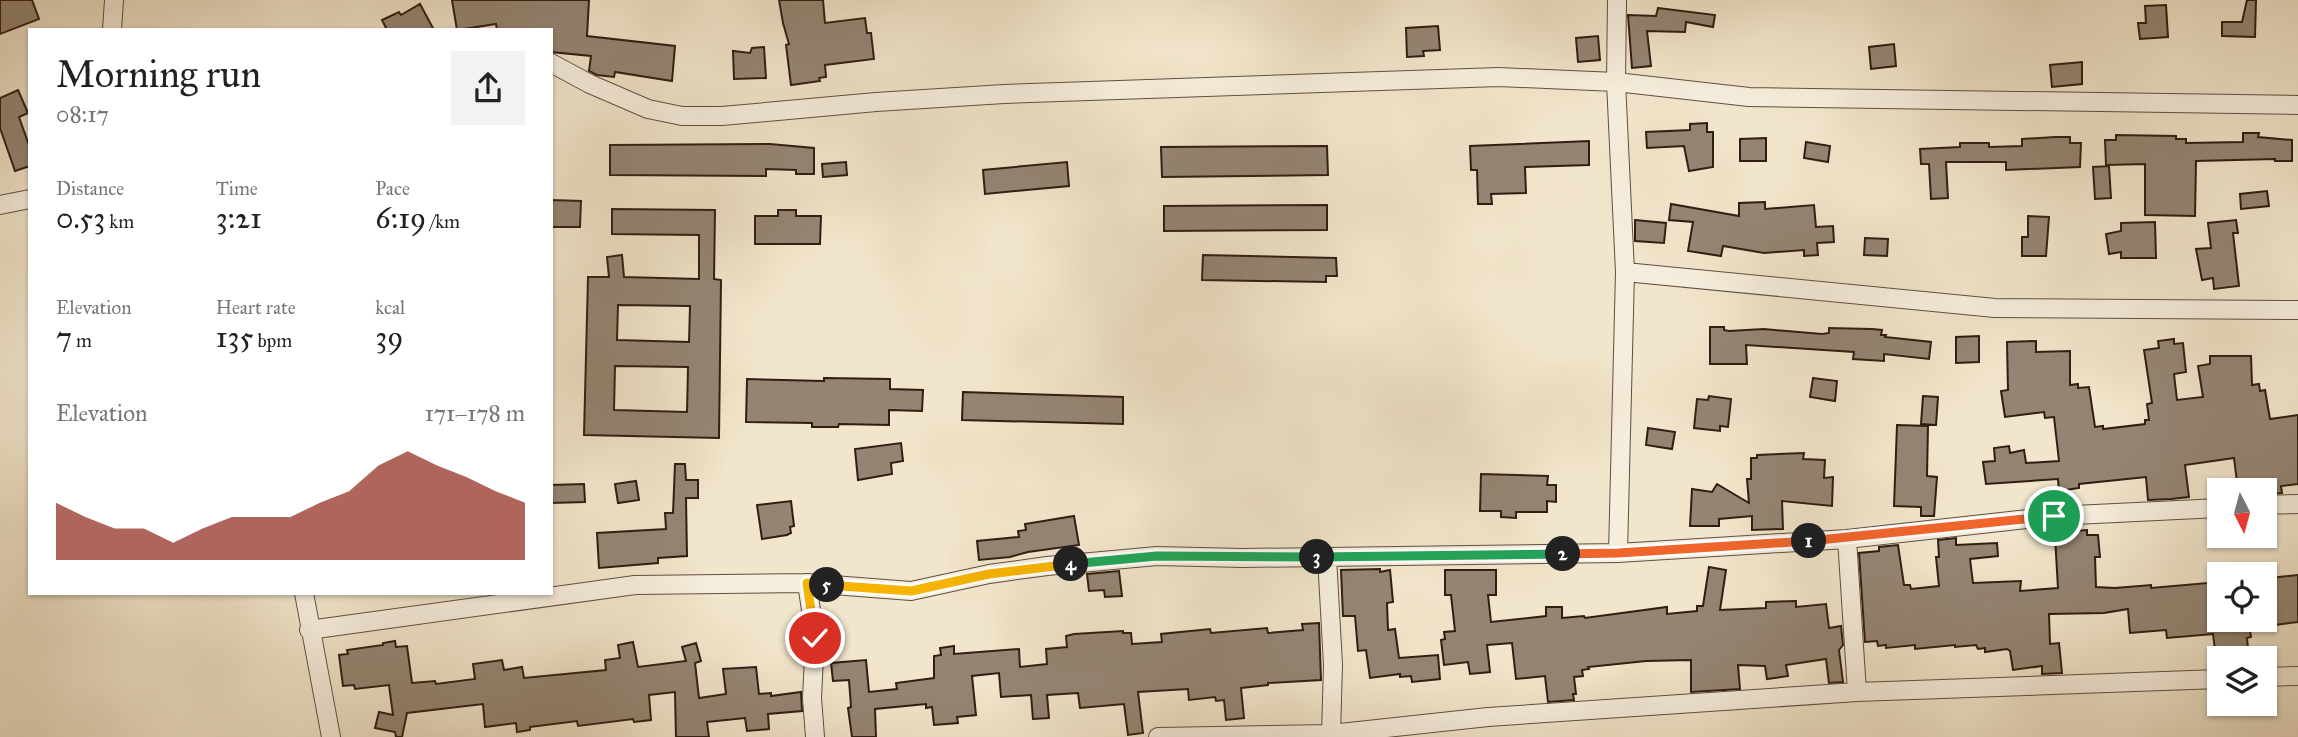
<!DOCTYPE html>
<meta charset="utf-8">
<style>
:root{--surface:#fff;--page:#f2f2f2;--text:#222;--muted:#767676;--accent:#8f2418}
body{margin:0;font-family:"IM FELL Great Primer",serif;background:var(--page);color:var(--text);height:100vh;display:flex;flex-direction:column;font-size:26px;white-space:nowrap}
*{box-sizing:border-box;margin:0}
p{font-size:23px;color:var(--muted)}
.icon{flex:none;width:38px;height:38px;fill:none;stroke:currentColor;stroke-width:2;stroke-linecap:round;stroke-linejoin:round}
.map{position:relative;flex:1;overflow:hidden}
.side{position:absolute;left:28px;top:28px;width:525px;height:567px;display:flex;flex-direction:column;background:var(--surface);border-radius:0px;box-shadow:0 2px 5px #0004}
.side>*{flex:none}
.needle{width:46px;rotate:174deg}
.fabs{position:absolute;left:2207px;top:478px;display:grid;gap:14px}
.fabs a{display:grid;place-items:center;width:70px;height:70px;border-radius:0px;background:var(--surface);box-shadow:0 2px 5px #0004;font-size:35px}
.pin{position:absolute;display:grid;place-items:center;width:60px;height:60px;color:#fff;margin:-30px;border:4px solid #fff;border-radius:50%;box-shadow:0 2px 7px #0007}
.km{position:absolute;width:35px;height:35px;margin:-18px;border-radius:50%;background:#222;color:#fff;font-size:19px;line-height:35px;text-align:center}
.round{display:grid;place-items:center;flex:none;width:74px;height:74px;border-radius:0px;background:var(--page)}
.head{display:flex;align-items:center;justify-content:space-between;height:119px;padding:0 28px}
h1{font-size:38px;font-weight:600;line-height:52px}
.stats{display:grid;grid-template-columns:repeat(3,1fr);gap:10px;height:119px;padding:7px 28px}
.stats div{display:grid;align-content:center}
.stats b{font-size:30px;font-weight:600}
.stats small{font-size:19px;font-weight:400}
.stats p{font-size:19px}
.chart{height:196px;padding:14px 28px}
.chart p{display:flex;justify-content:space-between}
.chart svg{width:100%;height:126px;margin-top:7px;fill:var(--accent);opacity:.7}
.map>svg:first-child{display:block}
.building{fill:#948573;stroke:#301d13;stroke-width:2;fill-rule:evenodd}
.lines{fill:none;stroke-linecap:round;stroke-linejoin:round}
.minor-casing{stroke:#604f41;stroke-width:20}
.minor{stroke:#f6eedd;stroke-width:18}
.split-1-casing{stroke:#fff;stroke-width:14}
.split-2-casing{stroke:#fff;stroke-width:14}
.split-3-casing{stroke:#fff;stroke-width:14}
.split-4-casing{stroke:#fff;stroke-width:14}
.split-5-casing{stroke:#fff;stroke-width:14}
.split-6-casing{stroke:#fff;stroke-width:14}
.split-1{stroke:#f0652b;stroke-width:9}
.split-2{stroke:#f0652b;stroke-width:9}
.split-3{stroke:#22a559;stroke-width:9}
.split-4{stroke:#22a559;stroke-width:9}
.split-5{stroke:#f5b400;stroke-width:9}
.split-6{stroke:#f5b400;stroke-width:9}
</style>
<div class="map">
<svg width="2298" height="737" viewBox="0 0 2298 737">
<rect width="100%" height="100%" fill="#f1e5cb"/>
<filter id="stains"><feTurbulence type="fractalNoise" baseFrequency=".00286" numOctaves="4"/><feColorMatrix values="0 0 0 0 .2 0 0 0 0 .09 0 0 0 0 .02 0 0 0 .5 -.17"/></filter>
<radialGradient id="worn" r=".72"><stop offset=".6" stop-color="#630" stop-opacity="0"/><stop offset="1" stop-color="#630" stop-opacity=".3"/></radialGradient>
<path class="building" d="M0 0H32L39 19 0 34Z
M452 0H589L587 36 675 46 672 81 615 72 614 77 597 75 589 71 591 56 551 52V30H497L496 24 457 30Z
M779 0H823L825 23 865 18 867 33H871L874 59 825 65 826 77 819 78 820 81 791 85 786 45 789 44 783 23Z
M2247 0H2256L2255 37 2222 36V22H2242Z
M420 4 434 30H387L382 20 399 12 401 15Z
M2166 5 2168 37 2140 39 2138 23H2146L2145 6Z
M1658 8 1715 15 1713 27 1686 22 1685 32 1647 31 1651 66 1632 68 1628 15 1656 16Z
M1438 26 1440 50 1423 51 1424 56 1407 57 1406 28Z
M1598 36 1600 60 1578 62 1576 38Z
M1894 44 1896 66 1871 69 1869 47Z
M764 47 766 78 734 79 733 51 750 53 752 48Z
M2082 62V84L2052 87 2050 65Z
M18 90 28 113 19 117 30 148V166L15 171 0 128V98Z
M1707 123V132H1713V167L1689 171 1684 146 1647 148 1646 132 1690 130V124Z
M2243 133H2259L2258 137 2292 140V161H2275V159L2196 161 2195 216 2145 215V164L2106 165 2105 140H2116V135L2176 136V139H2186V143L2243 142Z
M2055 137H2070V143H2081L2080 167 2006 170V162H1946L1948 198 1931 199 1929 164H1921L1920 149 1960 147V143H1989V147L2022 146V139Z
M1766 138V161H1740V139Z
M1589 141V165L1525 167 1526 193 1491 194 1492 204H1478L1477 170H1471L1470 146Z
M1806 142 1830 146 1828 162 1804 158Z
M770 144 814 148V174H796V170L766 169V176L610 175V145Z
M1327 146 1328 175 1162 177 1161 147Z
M846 162 847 175 823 177 822 164Z
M1067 162 1069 186 985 194 983 170Z
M2109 166 2111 198 2095 199 2093 167Z
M2267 191 2269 206 2241 209 2240 194Z
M551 200 581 201 580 227H551Z
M1765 202V209L1814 205 1816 227 1833 226 1834 242 1817 243 1818 255 1804 256V250L1764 253 1723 246 1721 256 1688 251 1693 222 1669 220 1671 204 1739 216V203Z
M1327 205V230L1164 231V206Z
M612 209 715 210 714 279 721 280 719 438 584 435 588 277H609L607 257 622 255 624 277 699 279V235L612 234ZM618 305 690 306 689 342 617 340ZM615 366 688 367 687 412 614 410Z
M778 210H796V216H821L820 244H755V216H778Z
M2028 216 2049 217 2046 256H2022V237H2028Z
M1635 220 1666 223 1664 243 1635 241Z
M2236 220 2238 233H2233L2239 286 2214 289 2213 278 2202 280 2196 249 2211 248 2208 223Z
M2155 222 2156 258H2121V252L2109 254 2106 234 2121 231V223Z
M1865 238 1888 239 1887 256 1864 255Z
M1203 255 1336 258 1337 276H1326V282L1202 280Z
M1710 327H1724V330L1729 331 1764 329 1822 334 1829 333V328L1872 329 1882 330 1881 335H1886L1885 337 1931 342 1929 359 1884 354V361L1853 359 1854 352 1746 345 1747 364H1710Z
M1979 336V362L1956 363V337Z
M2174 339V344L2183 343 2186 372 2174 374 2177 400 2203 397 2198 366 2210 364V356H2251L2252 385 2259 384 2260 391 2265 390 2270 419 2298 415V484L2281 486 2282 493 2264 494V490H2238L2234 458 2185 465 2189 497 2171 499 2148 500 2146 477 2079 484V488L2059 491 2058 479 1986 484 1983 462 1995 461 1994 448 2009 446 2010 453 2024 450 2026 463 2059 461 2054 417 2045 418 2044 412 2005 417 2001 391 2008 390 2007 342 2036 341V352L2070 351V385L2078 384V388L2089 387 2095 427 2103 426V429L2145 424V420H2149L2147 404 2152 403 2144 350 2159 348 2158 341Z
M824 378 890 379V389L923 390 922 411 889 410V425L839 424 838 427H812V423L746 422 747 379 824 381Z
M1813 378 1837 381 1835 401 1810 397Z
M963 392 1123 397V424L962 420Z
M1709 396 1731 399 1728 427 1720 426V431L1694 428 1697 399 1708 400Z
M1923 396 1938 397 1936 425 1921 424Z
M1897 425 1928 426 1927 476 1937 477 1934 516H1921V507L1894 506Z
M1648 428 1675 432 1672 449 1646 445Z
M901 443 903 461 891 463 892 474 858 480 855 449Z
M1804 453 1803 459 1825 460 1824 478 1833 477 1832 506 1782 501 1783 529 1752 530V516L1719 519V526H1690L1692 489 1712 492 1717 484 1749 503 1747 479H1751V458H1757V455Z
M675 464H685L686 480H698V498H686L687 556 658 558V563L599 568 597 533 666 529 665 513H673Z
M1481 474 1548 476 1547 485H1556V502L1547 501V512H1516V518L1501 517V511H1480Z
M636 481 639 500 618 503 615 484Z
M584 484 585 502 551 503V485Z
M791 501 794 526 790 527 791 533 787 535 762 539 757 505Z
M1074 516 1079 545 1028 552 1010 557 979 560 977 541 1019 537 1018 531 1026 530 1025 524Z
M2087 530V535H2098L2100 557H2095L2096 587 2115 588 2151 585V588L2219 582V620H2264V587L2271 586 2270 578 2298 575V622L2275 625V629L2250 631 2251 637 2247 638 2249 658H2216L2213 634 2167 638 2166 630 2130 633 2128 609 2104 613 2049 614 2050 644 2059 643 2062 673 2042 674V666L2013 670 2010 651 2007 649 1985 652V648L1978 649 1976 645 1955 647V645L1915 649V645L1886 648V645L1878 646 1877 641 1865 642 1859 553 1879 551V547L1898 545 1904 585H1910L1911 589 1939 586 1936 557H1939L1938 540 1956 538V545L1997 543 1998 556 1970 559 1973 583 2021 581 2020 591 2058 588 2055 537H2061L2060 532Z
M1709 567 1726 570 1720 610 1766 608V602L1796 601V607L1826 604 1829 628 1841 626 1843 645 1839 650 1843 682 1829 683 1826 659 1786 665 1788 676 1767 679 1765 666 1738 665 1740 689 1691 692V660L1646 661 1588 667 1589 669 1582 670 1583 676 1574 677 1576 694H1573L1574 700 1548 702 1545 676 1516 679 1512 643 1487 645 1490 672 1470 674 1468 662 1444 665 1441 640 1445 639 1444 632 1455 631 1451 595H1445V570H1496V595H1488L1491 622 1546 616V607H1562V618L1584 616 1585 618 1667 607V614L1697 611V606H1703Z
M1380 569V572L1390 570 1393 602 1387 603 1388 630 1395 629 1399 658 1438 655 1440 679 1412 682 1411 676 1400 677V674L1370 678 1366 650 1358 651 1355 616H1343L1341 570Z
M1119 571 1122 596 1105 597 1104 590 1089 591 1087 574Z
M1319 623 1321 680 1268 683V685L1241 688 1244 718 1226 720 1224 700 1216 701 1215 697 1189 700 1188 689 1138 692 1143 733 1128 735 1124 704 1080 708 1078 693 1047 695 1049 718 1033 719 1031 695 1001 697 999 673 972 676 976 715 957 717 958 723 934 725 932 707 926 708V704L875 709 876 737H852L848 708 851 707 849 680 833 681 831 663 866 660 869 692 897 689 896 683 934 678V656L941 655 940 648 954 646V654L1019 649 1020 667 1047 664 1046 649 1067 647 1066 636 1074 634 1123 631V633H1131L1132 644 1162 642 1161 634 1210 629 1211 633 1267 628 1268 633 1303 630 1302 624Z
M395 641 396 647 407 646 412 683 435 681 436 684 475 679 473 664 502 660 504 670 522 667 524 678 606 670 605 660 620 658 618 645 633 642 638 667 686 661 682 647 696 643 701 661 695 663 699 698 726 694 723 669 756 667 759 694 771 693V696L801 692 802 711 768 714 769 729 747 731 745 718 707 722 709 737H676L675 692 649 695 651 720 634 722 633 719 578 726 577 721 530 727V730L517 732 516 723 485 727 483 704 407 713 402 737H396L395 732 375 728 379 712 393 715 389 685 355 689 354 685 343 686 339 655 348 654 347 650 383 645V643Z"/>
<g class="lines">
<g class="minor-casing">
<path id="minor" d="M1617 0 1616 82 1625 272 1618 553
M112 30 114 0
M551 63 590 84 648 109 682 116H722L876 102 1004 94 1499 77 1616 82 1749 97 2298 105
M0 205 30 199
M1625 272 1995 308 2298 310
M2264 505 2298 504
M1847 539 1857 692
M1327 557 1333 665 1331 734
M807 583 815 637 812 698 815 737
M304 593 331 737
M309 630 635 585 807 583 911 591 989 574 1047 566 1157 556 1243 558 1618 553 1847 539 2054 516 2219 508
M2264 677 2298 676
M1158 737 1331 734 1488 717 1857 692 2219 679"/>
</g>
<use href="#minor" class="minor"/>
</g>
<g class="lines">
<g class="split-1-casing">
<path id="split-1" d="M1809 541 2054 516"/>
</g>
<g class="split-2-casing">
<path id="split-2" d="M1563 554 1618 553 1809 541"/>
</g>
<g class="split-3-casing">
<path id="split-3" d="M1317 557 1563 554"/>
</g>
<g class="split-4-casing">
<path id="split-4" d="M1071 564 1157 556 1317 557"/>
</g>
<g class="split-5-casing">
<path id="split-5" d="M827 585 911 591 989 574 1071 564"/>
</g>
<g class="split-6-casing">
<path id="split-6" d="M815 638 807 583 827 585"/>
</g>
<use href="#split-1" class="split-1"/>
<use href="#split-2" class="split-2"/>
<use href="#split-3" class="split-3"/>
<use href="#split-4" class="split-4"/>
<use href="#split-5" class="split-5"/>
<use href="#split-6" class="split-6"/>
</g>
<rect width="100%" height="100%" filter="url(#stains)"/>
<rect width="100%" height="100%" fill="url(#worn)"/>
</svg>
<div class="fabs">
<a><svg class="needle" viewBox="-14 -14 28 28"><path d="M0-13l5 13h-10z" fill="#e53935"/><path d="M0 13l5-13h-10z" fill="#767676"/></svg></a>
<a><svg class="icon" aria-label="locate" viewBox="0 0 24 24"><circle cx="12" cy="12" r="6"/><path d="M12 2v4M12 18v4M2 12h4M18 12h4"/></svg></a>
<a><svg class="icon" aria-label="layers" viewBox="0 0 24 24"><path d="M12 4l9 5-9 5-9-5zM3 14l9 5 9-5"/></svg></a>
</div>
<div class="pin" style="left:2054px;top:516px;background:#1e9e55"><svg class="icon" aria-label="arrive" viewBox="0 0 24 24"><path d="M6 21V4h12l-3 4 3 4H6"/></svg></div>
<div class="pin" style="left:815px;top:638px;background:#d93025"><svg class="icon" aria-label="check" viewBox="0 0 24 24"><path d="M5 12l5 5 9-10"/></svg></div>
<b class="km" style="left:1809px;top:541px">1</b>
<b class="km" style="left:1563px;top:554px">2</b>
<b class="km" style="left:1317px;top:557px">3</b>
<b class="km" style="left:1071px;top:564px">4</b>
<b class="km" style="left:827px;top:585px">5</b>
<section class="side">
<div class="head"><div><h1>Morning run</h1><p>08:17</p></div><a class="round"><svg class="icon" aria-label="share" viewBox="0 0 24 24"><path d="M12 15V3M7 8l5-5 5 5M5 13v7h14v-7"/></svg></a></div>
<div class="stats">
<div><p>Distance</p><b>0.53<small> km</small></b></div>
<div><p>Time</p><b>3:21</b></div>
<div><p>Pace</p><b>6:19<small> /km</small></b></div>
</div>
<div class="stats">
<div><p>Elevation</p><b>7<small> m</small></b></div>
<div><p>Heart rate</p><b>135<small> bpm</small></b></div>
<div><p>kcal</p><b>39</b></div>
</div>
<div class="chart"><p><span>Elevation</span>171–178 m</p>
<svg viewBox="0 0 160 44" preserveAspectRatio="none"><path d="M0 44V24L10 29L20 33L30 33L40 38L50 33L60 29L70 29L80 29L90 24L100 20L110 11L120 6L130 11L140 15L150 20L160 24V44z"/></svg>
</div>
</section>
</div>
